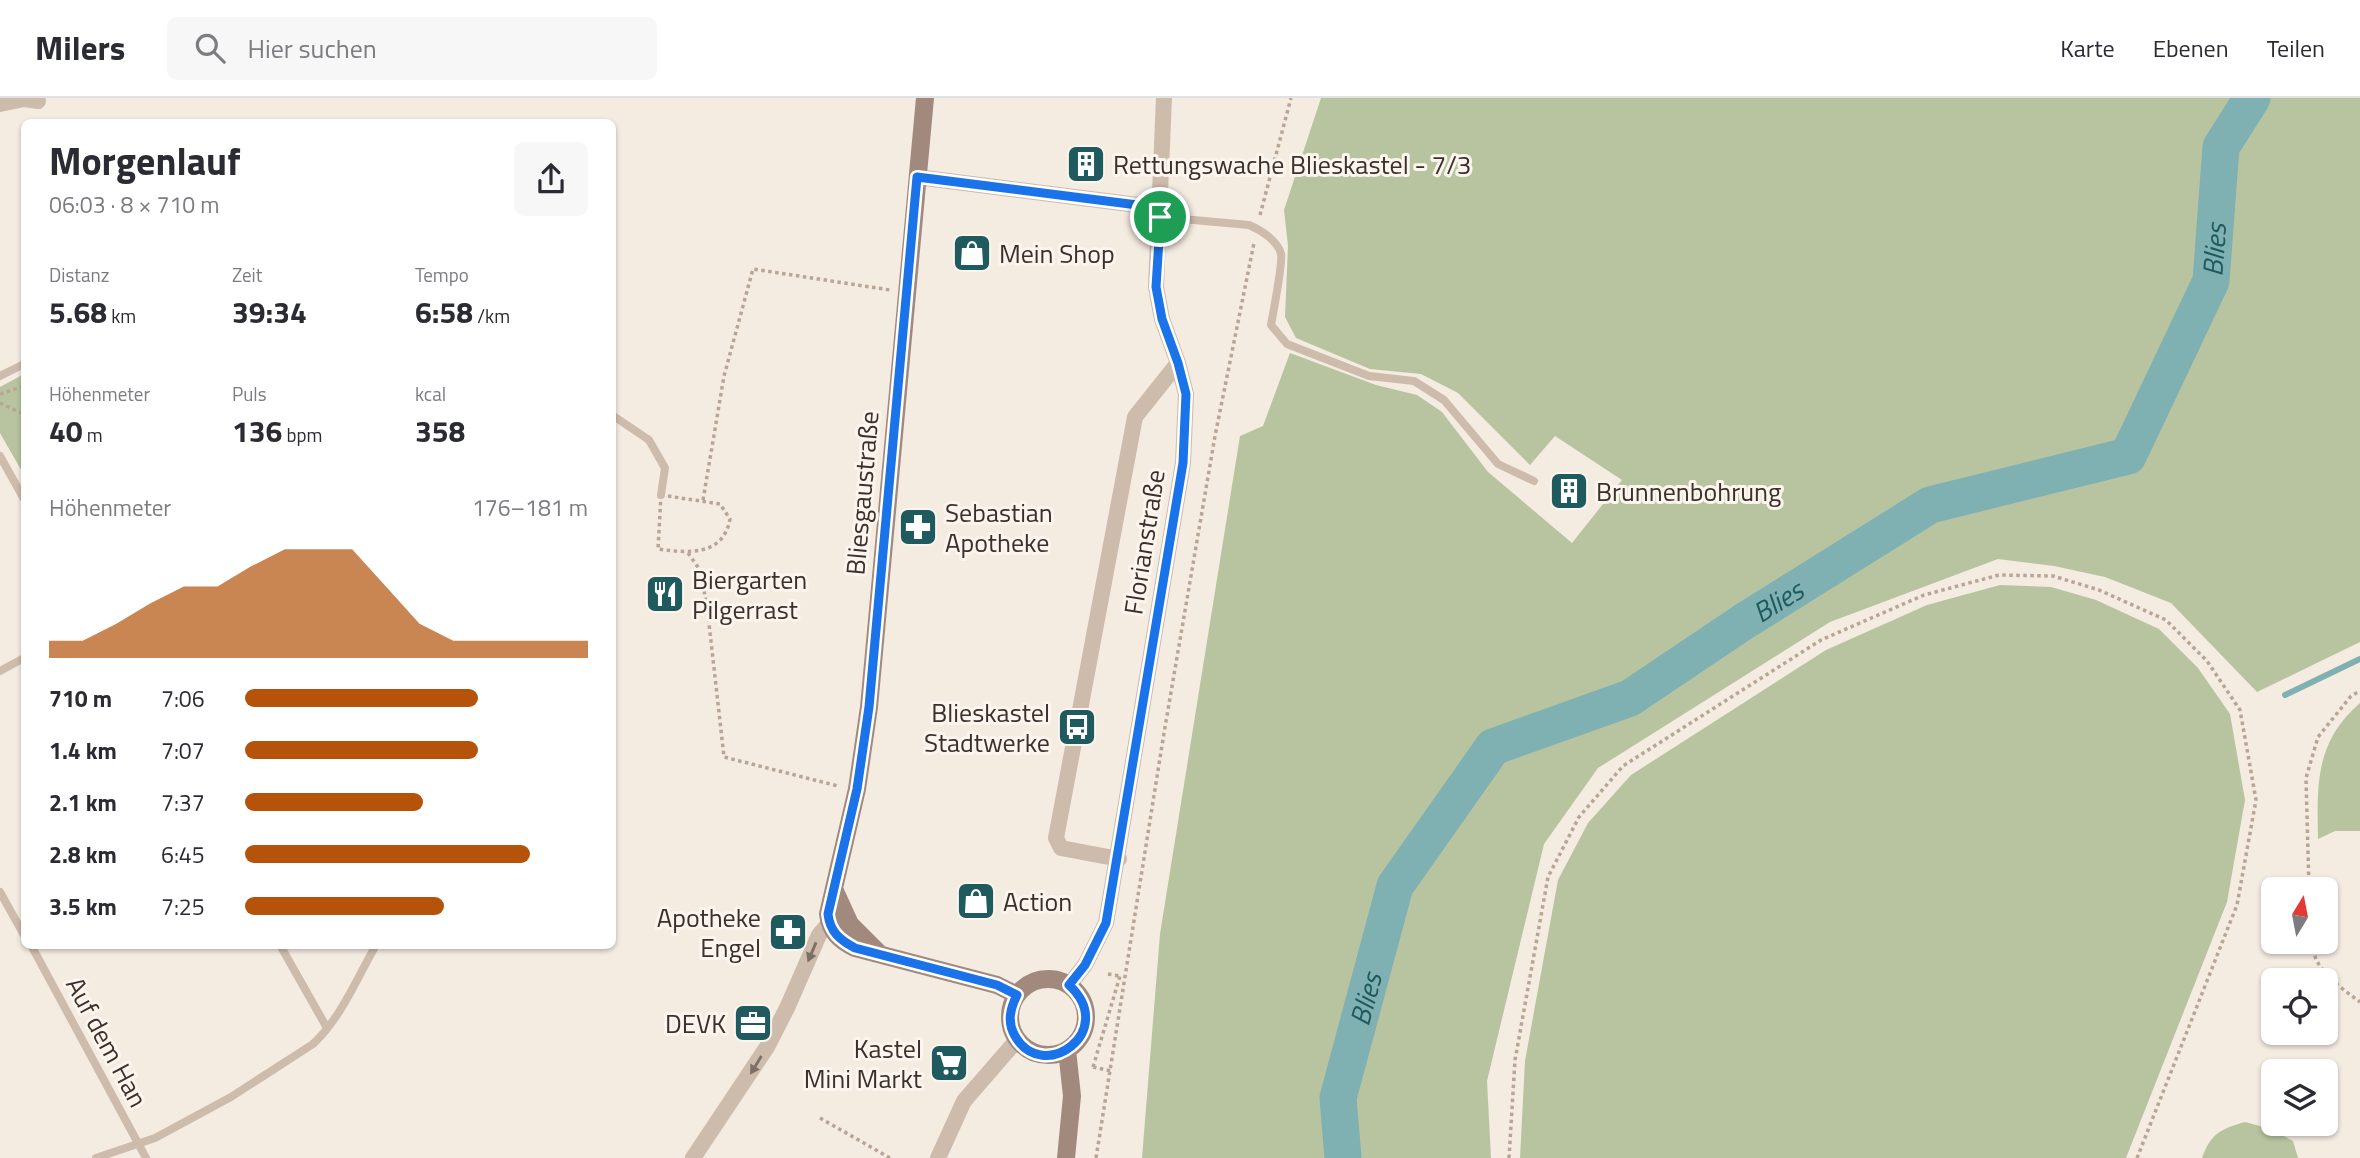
<!DOCTYPE html>
<html lang="de">
<meta charset="utf-8">
<style>
:root{--surface:#fff;--page:#f7f7f7;--text:#2b2b33;--muted:#7c7c81;--line:#e1e1e2;--accent:#b45309}
body{margin:0;font-family:"Titillium Web",sans-serif;background:var(--page);color:var(--text);height:100vh;display:flex;flex-direction:column;font-size:26px;white-space:nowrap}
*{box-sizing:border-box;margin:0}
p{font-size:23px;color:var(--muted)}
.icon{flex:none;width:38px;height:38px;fill:none;stroke:currentColor;stroke-width:2;stroke-linecap:round;stroke-linejoin:round}
.map{position:relative;flex:1;overflow:hidden}
.sheet{position:absolute;left:21px;top:21px;width:595px;height:830px;display:flex;flex-direction:column;background:var(--surface);border-radius:10px;box-shadow:0 2px 5px #0004}
.sheet>*{flex:none}
.needle{width:46px;rotate:10deg}
.fabs{position:absolute;left:2261px;top:779px;display:grid;gap:14px}
.fabs a{display:grid;place-items:center;width:77px;height:77px;border-radius:10px;background:var(--surface);box-shadow:0 2px 5px #0004;font-size:35px}
.pin{position:absolute;display:grid;place-items:center;width:60px;height:60px;color:#fff;margin:-30px;border:4px solid #fff;border-radius:50%;box-shadow:0 2px 7px #0007}
.round{display:grid;place-items:center;flex:none;width:74px;height:74px;border-radius:10px;background:var(--page)}
.headline{display:flex;align-items:center;justify-content:space-between;height:119px;padding:0 28px}
h1{font-size:38px;font-weight:700;line-height:52px}
.figures{display:grid;grid-template-columns:repeat(3,1fr);gap:10px;height:119px;padding:7px 28px}
.figures div{display:grid;align-content:center}
.figures b{font-size:30px;font-weight:700}
.figures small{font-size:19px;font-weight:400}
.figures p{font-size:19px}
.chart{height:196px;padding:14px 28px}
.chart p{display:flex;justify-content:space-between}
.chart svg{width:100%;height:126px;margin-top:7px;fill:var(--accent);opacity:.7}
ul{padding:0 28px;list-style:none;font-size:23px}
li{display:grid;grid-template-columns:112px 84px 1fr;align-items:center;height:52px}
li i{height:18px;border-radius:9px;background:var(--accent)}
header{display:flex;align-items:center;gap:42px;box-sizing:border-box;height:98px;padding:0 35px;background:var(--surface);border-bottom:2px solid var(--line)}
header strong{font-size:33px}
nav{display:flex;gap:38px;margin-inline-start:auto;font-size:24px}
.search{width:490px;height:63px;background:var(--page);display:flex;align-items:center;gap:18px;box-sizing:border-box;padding:0 24px;border-radius:10px;color:var(--muted);font-size:26px}
.map>svg:first-child{display:block}
.green{fill:#b8c4a0}
.lines{fill:none;stroke-linecap:round;stroke-linejoin:round}
.stream{stroke:#7fb0b2;stroke-width:6}
.river{stroke:#7fb0b2;stroke-width:37}
.path{stroke:#b9a596;stroke-width:3.5;stroke-dasharray:3.5 3.5;stroke-linecap:butt}
.service{stroke:#cdbbac;stroke-width:8}
.minor{stroke:#cdbbac;stroke-width:16}
.secondary{stroke:#a18a7d;stroke-width:18}
.oneway{fill:#7d6f65}
.route-casing{stroke:#fff;stroke-width:14}
.route{stroke:#1a73e8;stroke-width:9}
.labels{text-anchor:middle;dominant-baseline:central;stroke-width:6;stroke-linejoin:round;paint-order:stroke}
.poi-label{font-size:26px;fill:#3b302b;stroke:#fbf5ee;text-anchor:start}
.street-label{font-size:26px;fill:#3b302b;stroke:#fbf5ee}
.water-label{font-size:28px;font-style:italic;fill:#1f5a5e;stroke:#fbf5ee}
</style>
<header>
<strong>Milers</strong>
<div class="search"><svg class="icon" aria-label="search" viewBox="0 0 24 24"><circle cx="10" cy="10" r="6"/><path d="M15 15l6 6"/></svg>Hier suchen</div>
<nav><a>Karte</a><a>Ebenen</a><a>Teilen</a></nav>
</header>
<div class="map">
<svg width="2360" height="1060" viewBox="0 0 2360 1060">
<rect width="100%" height="100%" fill="#f4ebe1"/>
<path class="green" d="M1321 0H2360V544L2257 594 2171 505 2105 479 2054 468 1998 461 1830 524 1598 670 1544 746 1487 983 1491 1060H1142L1160 836 1240 338 1263 328 1290 255 1376 287 1417 297 1442 314 1488 374 1572 445 1622 382 1555 338 1530 367 1458 295 1421 276 1370 271 1296 240 1285 219 1288 148 1284 112Z
M24 276V377L0 335V289Z
M2000 487 2051 489 2096 502 2159 531 2198 570 2230 616 2245 702 2227 804 2126 1060H1520L1525 963 1558 782 1588 725 1631 677 1826 552 1927 507Z
M2360 605V733H2335L2318 741C2317 686 2315 644 2360 605Z
M2245 1024 2271 1031 2293 1043 2298 1060H2202C2211 1035 2221 1031 2245 1024Z"/>
<g class="lines">
<path class="stream" d="M2285 597 2360 561"/>
<path class="river" id="s1" d="M1343 1060 1338 1000 1395 788 1493 649 1630 600 1743 524 1930 407 2128 358 2211 183 2221 49 2252 0"/>
<path class="path" d="M1260 117 1291 0
M0 296 24 288
M0 305 24 316
M661 397 720 406 730 421C723 459 687 455 658 451Z
M703 402 724 278 753 171 890 192
M688 455 700 472 707 508 724 659 838 688
M2309 791 2306 680 2318 639 2351 598 2360 593
M2312 844C2313 872 2339 888 2360 904
M1108 876 1120 878
M1093 969 1120 878
M1093 969 1111 973
M820 1020 890 1060
M1096 1060 1164 635 1215 338 1254 145
M1509 1060 1515 962 1548 779 1579 719 1623 668 1821 542 1924 497 1999 477 2053 478 2099 492 2166 522 2207 563 2240 612 2256 702 2237 807 2137 1060"/>
<path class="service" d="M1160 119 1249 127C1261 132 1278 143 1281 156 1283 165 1273 215 1271 227L1287 246 1369 278 1414 283 1444 302 1498 366 1534 383
M0 278 24 266
M612 317 649 342 665 370 661 397
M0 358 24 401
M0 573 24 560
M0 794 24 837
M31 847 146 1060
M280 847 327 930
M96 1060 155 1040 231 999 313 946C341 920 357 880 376 847"/>
<path class="minor" d="M0 6 24 1 38 3
M917 79 1161 110
M1119 761 1061 750 1056 740 1135 319 1178 265
M1069 887 1085 867 1106 825 1183 365 1186 296 1178 265 1162 221 1156 189 1164 0
M693 1060 767 949 787 910 819 837 829 825
M938 1060 964 1003 1017 942"/>
<path class="secondary" d="M925 0 869 609 857 691 828 816C830 834 840 843 855 850L997 887 1017 897
M834 791 850 826 878 854
M1010 919a38 38 0 1 1 76 0a38 38 0 1 1-76 0Z
M1066 1060 1072 998 1067 952"/>
</g>
<defs><path id="oneway-solid" d="M-6-.8H1V-3.2L6.5 0L1 3.2V.8H-6Z" transform="scale(1.75)"/></defs>
<g class="oneway">
<use href="#oneway-solid" transform="translate(812 854) rotate(113)"/>
<use href="#oneway-solid" transform="translate(756 967) rotate(121)"/>
</g>
<g class="lines">
<g class="route-casing">
<path id="route" d="M917 79 1161 110 1156 189 1162 221 1178 265 1186 296 1183 365 1106 825 1085 867 1069 887C1119 933 1043 987 1015 938 1007 924 1010 911 1017 897L997 887 855 850C840 842 830 834 828 816L857 691 869 609Z"/>
</g>
<use href="#route" class="route"/>
</g>
<defs>
<g id="building-square" transform="scale(2.0125)"><rect x="-9" y="-9" width="18" height="18" rx="4" fill="#1f5a5e" stroke="#fbf5ee"/><path d="M-4-6H4V6H1V3H-1V6H-4ZM-2.5-4.3h1.7v1.8h-1.7ZM.8-4.3h1.7v1.8H.8ZM-2.5-1h1.7V.8h-1.7ZM.8-1h1.7V.8H.8Z" fill="#fff"/></g>
<g id="shop-square" transform="scale(2.0125)"><rect x="-9" y="-9" width="18" height="18" rx="4" fill="#1f5a5e" stroke="#fbf5ee"/><path d="M-5-2.5h2.3a2.7 3.5 0 0 1 5.4 0H5L5.5 6h-11ZM-1.5-2.5h3a1.5 2.3 0 0 0-3 0Z" fill="#fff"/></g>
<g id="pharmacy-square" transform="scale(2.0125)"><rect x="-9" y="-9" width="18" height="18" rx="4" fill="#1f5a5e" stroke="#fbf5ee"/><path d="M-2-6h4v4h4v4h-4v4h-4v-4h-4v-4h4Z" fill="#fff"/></g>
<g id="restaurant-square" transform="scale(2.0125)"><rect x="-9" y="-9" width="18" height="18" rx="4" fill="#1f5a5e" stroke="#fbf5ee"/><path d="M-5-6h1v4h1v-4h1v4h1v-4h1v5L-1.5 .5V6h-2V.5L-5-1ZM5-6V6H3V1.5H1.5Q1.5-4 5-6Z" fill="#fff"/></g>
<g id="bus-square" transform="scale(2.0125)"><rect x="-9" y="-9" width="18" height="18" rx="4" fill="#1f5a5e" stroke="#fbf5ee"/><path d="M-5-6H5V4H4V6H2V4H-2V6H-4V4H-5ZM-3.5-4V0h7V-4ZM-3.5 1.2v1.5H-2V1.2ZM2 1.2v1.5H3.5V1.2Z" fill="#fff"/></g>
<g id="office-square" transform="scale(2.0125)"><rect x="-9" y="-9" width="18" height="18" rx="4" fill="#1f5a5e" stroke="#fbf5ee"/><path d="M-6-3h4V-5.5h4V-3h4V5H-6ZM-1-4.5V-3h2v-1.5ZM-6 0V1H6V0Z" fill="#fff"/></g>
<g id="supermarket-square" transform="scale(2.0125)"><rect x="-9" y="-9" width="18" height="18" rx="4" fill="#1f5a5e" stroke="#fbf5ee"/><path d="M-6-5.5h2.5l.6 2H6L4.5 2H-2.5L-4.4-4H-6ZM-1.5 3.2a1.3 1.3 0 1 0 .1 0ZM3 3.2a1.3 1.3 0 1 0 .1 0Z" fill="#fff"/></g>
</defs>
<g fill-rule="evenodd">
<use href="#building-square" x="1086" y="66"/>
<use href="#shop-square" x="972" y="155"/>
<use href="#building-square" x="1569" y="393"/>
<use href="#pharmacy-square" x="918" y="429"/>
<use href="#restaurant-square" x="665" y="496"/>
<use href="#bus-square" x="1077" y="629"/>
<use href="#shop-square" x="976" y="803"/>
<use href="#pharmacy-square" x="788" y="834"/>
<use href="#office-square" x="753" y="925"/>
<use href="#supermarket-square" x="949" y="965"/>
</g>
<g class="labels">
<g class="poi-label">
<text x="1113" y="66">Rettungswache Blieskastel - 7/3</text>
<text x="999" y="155">Mein Shop</text>
<text x="1596" y="393">Brunnenbohrung</text>
<text x="945" y="414">Sebastian<tspan x="945" dy="30">Apotheke</tspan></text>
<text x="692" y="481">Biergarten<tspan x="692" dy="30">Pilgerrast</tspan></text>
<text x="1050" y="614" text-anchor="end">Blieskastel<tspan x="1050" dy="30">Stadtwerke</tspan></text>
<text x="1003" y="803">Action</text>
<text x="761" y="819" text-anchor="end">Apotheke<tspan x="761" dy="30">Engel</tspan></text>
<text x="726" y="925" text-anchor="end">DEVK</text>
<text x="922" y="950" text-anchor="end">Kastel<tspan x="922" dy="30">Mini Markt</tspan></text>
</g>
<g class="street-label">
<text transform="translate(862 395) rotate(-85)">Bliesgaustraße</text>
<text transform="translate(1144 444) rotate(-81)">Florianstraße</text>
<text transform="translate(107 944) rotate(62)">Auf dem Han</text>
</g>
<g class="water-label">
<text stroke="none"><textPath href="#s1" startOffset="1381">Blies</textPath></text>
<text stroke="none"><textPath href="#s1" startOffset="772">Blies</textPath></text>
<text stroke="none"><textPath href="#s1" startOffset="163">Blies</textPath></text>
</g>
</g>
</svg>
<div class="fabs">
<a><svg class="needle" viewBox="-14 -14 28 28"><path d="M0-13l5 13h-10z" fill="#e53935"/><path d="M0 13l5-13h-10z" fill="#7c7c81"/></svg></a>
<a><svg class="icon" aria-label="locate" viewBox="0 0 24 24"><circle cx="12" cy="12" r="6"/><path d="M12 2v4M12 18v4M2 12h4M18 12h4"/></svg></a>
<a><svg class="icon" aria-label="layers" viewBox="0 0 24 24"><path d="M12 4l9 5-9 5-9-5zM3 14l9 5 9-5"/></svg></a>
</div>
<div class="pin" style="left:1160px;top:119px;background:#1e9e55"><svg class="icon" aria-label="arrive" viewBox="0 0 24 24"><path d="M6 21V4h12l-3 4 3 4H6"/></svg></div>
<section class="sheet">
<div class="headline"><div><h1>Morgenlauf</h1><p>06:03 · 8 × 710 m</p></div><a class="round"><svg class="icon" aria-label="share" viewBox="0 0 24 24"><path d="M12 15V3M7 8l5-5 5 5M5 13v7h14v-7"/></svg></a></div>
<div class="figures">
<div><p>Distanz</p><b>5.68<small> km</small></b></div>
<div><p>Zeit</p><b>39:34</b></div>
<div><p>Tempo</p><b>6:58<small> /km</small></b></div>
</div>
<div class="figures">
<div><p>Höhenmeter</p><b>40<small> m</small></b></div>
<div><p>Puls</p><b>136<small> bpm</small></b></div>
<div><p>kcal</p><b>358</b></div>
</div>
<div class="chart"><p><span>Höhenmeter</span>176–181 m</p>
<svg viewBox="0 0 160 44" preserveAspectRatio="none"><path d="M0 44V38L10 38L20 32L30 25L40 19L50 19L60 12L70 6L80 6L90 6L100 19L110 32L120 38L130 38L140 38L150 38L160 38V44z"/></svg>
</div>
<ul>
<li><b>710 m</b>7:06<i style="width:68%"></i></li>
<li><b>1.4 km</b>7:07<i style="width:68%"></i></li>
<li><b>2.1 km</b>7:37<i style="width:52%"></i></li>
<li><b>2.8 km</b>6:45<i style="width:83%"></i></li>
<li><b>3.5 km</b>7:25<i style="width:58%"></i></li>
</ul>
</section>
</div>
